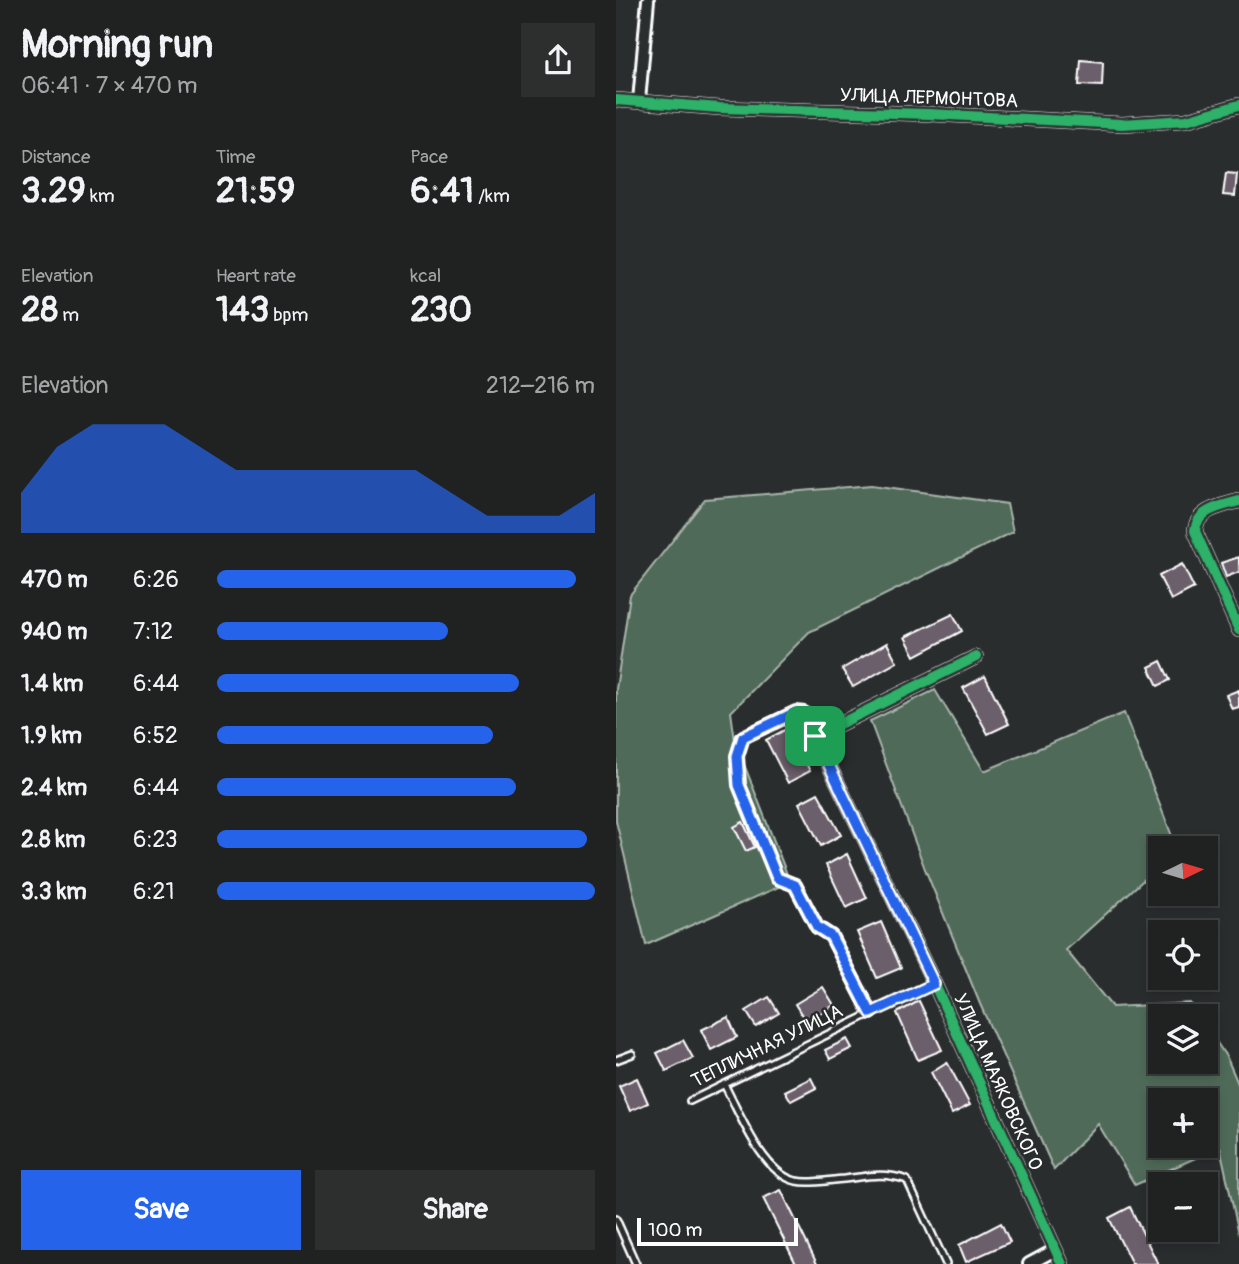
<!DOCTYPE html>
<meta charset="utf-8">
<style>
:root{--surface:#202222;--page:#2d2f2f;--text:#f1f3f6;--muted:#a2a4a5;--line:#3d3f40;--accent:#2563eb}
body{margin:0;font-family:Pangolin,sans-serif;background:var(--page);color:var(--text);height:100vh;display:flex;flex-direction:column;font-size:26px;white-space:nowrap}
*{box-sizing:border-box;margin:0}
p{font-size:23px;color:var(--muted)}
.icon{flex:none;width:38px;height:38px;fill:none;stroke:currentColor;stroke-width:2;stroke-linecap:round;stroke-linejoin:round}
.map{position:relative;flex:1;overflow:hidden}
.panel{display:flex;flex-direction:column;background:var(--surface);width:616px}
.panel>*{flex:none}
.needle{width:46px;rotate:85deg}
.fabs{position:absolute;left:532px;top:836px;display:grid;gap:14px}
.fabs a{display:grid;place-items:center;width:70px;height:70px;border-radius:0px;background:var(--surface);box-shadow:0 4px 10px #0003,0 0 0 2px var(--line);font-size:35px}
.scale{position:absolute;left:21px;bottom:18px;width:161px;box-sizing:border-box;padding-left:7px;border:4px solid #fff;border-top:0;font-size:19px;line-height:24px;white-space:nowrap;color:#fff;-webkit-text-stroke:5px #2a2d2e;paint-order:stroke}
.pin{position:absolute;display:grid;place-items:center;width:60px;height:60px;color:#fff;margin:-30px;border-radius:14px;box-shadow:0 4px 10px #0006}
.round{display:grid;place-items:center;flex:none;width:74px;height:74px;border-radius:0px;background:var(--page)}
.overview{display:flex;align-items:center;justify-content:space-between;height:119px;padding:0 21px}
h1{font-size:38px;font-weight:800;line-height:52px}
.stats{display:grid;grid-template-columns:repeat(3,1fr);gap:10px;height:119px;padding:7px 21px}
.stats div{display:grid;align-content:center}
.stats b{font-size:35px;font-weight:800}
.stats small{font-size:19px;font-weight:400}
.stats p{font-size:19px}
.chart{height:196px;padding:14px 21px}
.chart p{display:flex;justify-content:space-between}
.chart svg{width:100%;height:126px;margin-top:7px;fill:var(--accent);opacity:.7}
.cta{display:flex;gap:14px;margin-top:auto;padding:14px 21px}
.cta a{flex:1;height:80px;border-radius:0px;background:var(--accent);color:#fff;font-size:28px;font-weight:800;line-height:80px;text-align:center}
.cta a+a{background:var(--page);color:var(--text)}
ul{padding:0 21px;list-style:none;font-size:23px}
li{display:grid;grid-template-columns:112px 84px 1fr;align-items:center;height:52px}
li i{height:18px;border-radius:9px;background:var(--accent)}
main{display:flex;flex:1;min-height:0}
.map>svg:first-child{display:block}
.green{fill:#506b59;stroke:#a8b5ac;stroke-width:2;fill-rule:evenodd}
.building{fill:#6c5e6c;stroke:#fff;stroke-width:2}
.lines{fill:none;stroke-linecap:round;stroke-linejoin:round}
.service-casing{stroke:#fff;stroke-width:10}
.minor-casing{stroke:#fff;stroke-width:16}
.service{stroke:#2a2d2e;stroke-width:5}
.minor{stroke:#2a2d2e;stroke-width:10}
.cycleway-casing{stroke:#2a2d2e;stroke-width:15}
.cycleway{stroke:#2db169;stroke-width:10}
.route-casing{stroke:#fff;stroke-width:14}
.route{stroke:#2563eb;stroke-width:9}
.labels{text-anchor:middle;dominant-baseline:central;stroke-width:5;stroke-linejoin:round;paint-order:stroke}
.street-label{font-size:19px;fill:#fff;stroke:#2a2d2e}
</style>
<main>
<section class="panel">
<div class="overview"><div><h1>Morning run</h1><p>06:41 · 7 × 470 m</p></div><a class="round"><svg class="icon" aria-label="share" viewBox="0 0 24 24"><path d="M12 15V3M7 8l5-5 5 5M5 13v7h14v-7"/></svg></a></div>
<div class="stats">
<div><p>Distance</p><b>3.29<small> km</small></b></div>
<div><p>Time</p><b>21:59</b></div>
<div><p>Pace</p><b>6:41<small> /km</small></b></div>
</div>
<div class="stats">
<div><p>Elevation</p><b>28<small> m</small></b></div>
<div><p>Heart rate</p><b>143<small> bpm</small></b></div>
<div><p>kcal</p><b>230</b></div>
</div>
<div class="chart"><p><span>Elevation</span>212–216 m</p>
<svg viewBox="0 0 160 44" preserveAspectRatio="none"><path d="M0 44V30L10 14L20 6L30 6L40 6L50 14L60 22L70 22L80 22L90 22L100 22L110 22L120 30L130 38L140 38L150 38L160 30V44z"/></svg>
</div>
<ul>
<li><b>470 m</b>6:26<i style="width:95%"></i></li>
<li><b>940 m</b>7:12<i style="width:61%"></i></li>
<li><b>1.4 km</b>6:44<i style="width:80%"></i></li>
<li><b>1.9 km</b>6:52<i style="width:73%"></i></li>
<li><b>2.4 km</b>6:44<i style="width:79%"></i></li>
<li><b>2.8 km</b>6:23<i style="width:98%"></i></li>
<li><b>3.3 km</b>6:21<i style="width:100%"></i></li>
</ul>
<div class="cta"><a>Save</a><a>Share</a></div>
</section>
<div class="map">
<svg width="623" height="1264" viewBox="0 0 623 1264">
<rect width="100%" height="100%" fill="#2a2d2e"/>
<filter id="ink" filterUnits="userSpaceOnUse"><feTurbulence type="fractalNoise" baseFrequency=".0143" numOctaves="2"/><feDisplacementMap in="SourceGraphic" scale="14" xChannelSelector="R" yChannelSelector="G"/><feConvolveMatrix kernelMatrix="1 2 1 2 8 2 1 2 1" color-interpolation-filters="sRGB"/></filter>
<g filter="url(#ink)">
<path class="green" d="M256 485 391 504 397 532 193 632 115 712 119 741 174 882 30 945 0 821V689L14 595 89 499Z
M319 690 368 771 508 713 561 849H544V865L450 950 496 1007 574 1003 584 1017H544V1062H590V1026L611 1058 623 1086V1234L604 1147 519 1185 482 1124 438 1170 364 1004 309 869 254 721ZM544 1101H590V1146H544Z"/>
<path class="building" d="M465 60 487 62 486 86 463 85Z
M610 173 621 174 619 196 607 195Z
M623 557V572L610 577 605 563Z
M566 564 578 588 555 600 543 576Z
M337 614 346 631 299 656 289 637Z
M271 643 281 662 237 687 226 669Z
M545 661 554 680 542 686 533 667Z
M369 676 393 724 372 734 347 688Z
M623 690V707L616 709 610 695Z
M172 728 194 771 172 783 150 740Z
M202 793 225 835 205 846 183 803Z
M127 822 139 847 130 851 118 827Z
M231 854 251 898 230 908 210 865Z
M265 922 285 968 261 978 241 932Z
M207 987 218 1005 190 1022 179 1004Z
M153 997 163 1013 140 1027 130 1011Z
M303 1001 326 1050 302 1060 281 1013Z
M112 1017 121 1037 95 1050 85 1030Z
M231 1039 236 1048 214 1059 209 1050Z
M67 1040 77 1058 50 1071 41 1053Z
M331 1062 354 1105 336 1114 315 1072Z
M21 1078 32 1103 14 1111 3 1086Z
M195 1078 200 1088 175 1101 169 1091Z
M165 1190 201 1264H180L147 1198Z
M514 1207 542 1264H516L493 1218Z
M385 1223 394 1242 350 1262 343 1245Z"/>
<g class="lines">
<g class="service-casing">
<path id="service" d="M0 1060 16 1054
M108 1084C123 1112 146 1173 180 1181 195 1184 212 1180 228 1179 252 1176 268 1172 291 1180L330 1264
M74 1101 318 983
M0 1219 20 1264"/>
</g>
<g class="minor-casing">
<path id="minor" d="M0 100 104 108 314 114 506 124 570 120 623 105
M23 101 32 0
M623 501C606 506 581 509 579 531L623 630
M360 657 199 736 318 983 446 1264
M199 736 188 713 180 712 127 737 121 756 123 785 161 878 179 885 201 927 215 936 255 1013
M413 1264 439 1250"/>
</g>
<use href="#service" class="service"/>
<use href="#minor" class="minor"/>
<g class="cycleway-casing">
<path id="cycleway" d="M0 100 104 108 314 114 506 124 570 120 623 105
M623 501C606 506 581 509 579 531L623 630
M360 657 199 736 318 983 446 1264"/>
</g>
<use href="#cycleway" class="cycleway"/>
</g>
</g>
<g class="lines" filter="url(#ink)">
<g class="route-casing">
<path id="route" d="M180 712 188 713 199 736 318 984 255 1013 215 936 201 927 179 885 161 878 123 785 121 756 127 737Z"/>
</g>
<use href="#route" class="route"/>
</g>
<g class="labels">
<g class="street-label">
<text transform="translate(313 98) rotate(2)">УЛИЦА ЛЕРМОНТОВА</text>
<text transform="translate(151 1046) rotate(-26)">ТЕПЛИЧНАЯ УЛИЦА</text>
<text transform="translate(382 1082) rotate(66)">УЛИЦА МАЯКОВСКОГО</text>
</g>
</g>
</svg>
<div class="fabs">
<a><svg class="needle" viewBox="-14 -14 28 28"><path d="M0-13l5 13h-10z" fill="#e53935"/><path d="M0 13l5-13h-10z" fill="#a2a4a5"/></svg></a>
<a><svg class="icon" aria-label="locate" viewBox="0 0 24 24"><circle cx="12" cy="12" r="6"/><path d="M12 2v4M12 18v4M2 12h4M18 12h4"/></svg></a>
<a><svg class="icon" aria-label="layers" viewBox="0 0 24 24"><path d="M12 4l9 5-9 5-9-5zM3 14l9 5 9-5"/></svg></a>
<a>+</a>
<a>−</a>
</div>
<div class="scale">100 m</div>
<div class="pin" style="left:199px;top:736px;background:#1e9e55"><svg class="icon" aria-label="arrive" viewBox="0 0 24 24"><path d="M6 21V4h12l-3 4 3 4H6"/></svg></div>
</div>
</main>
